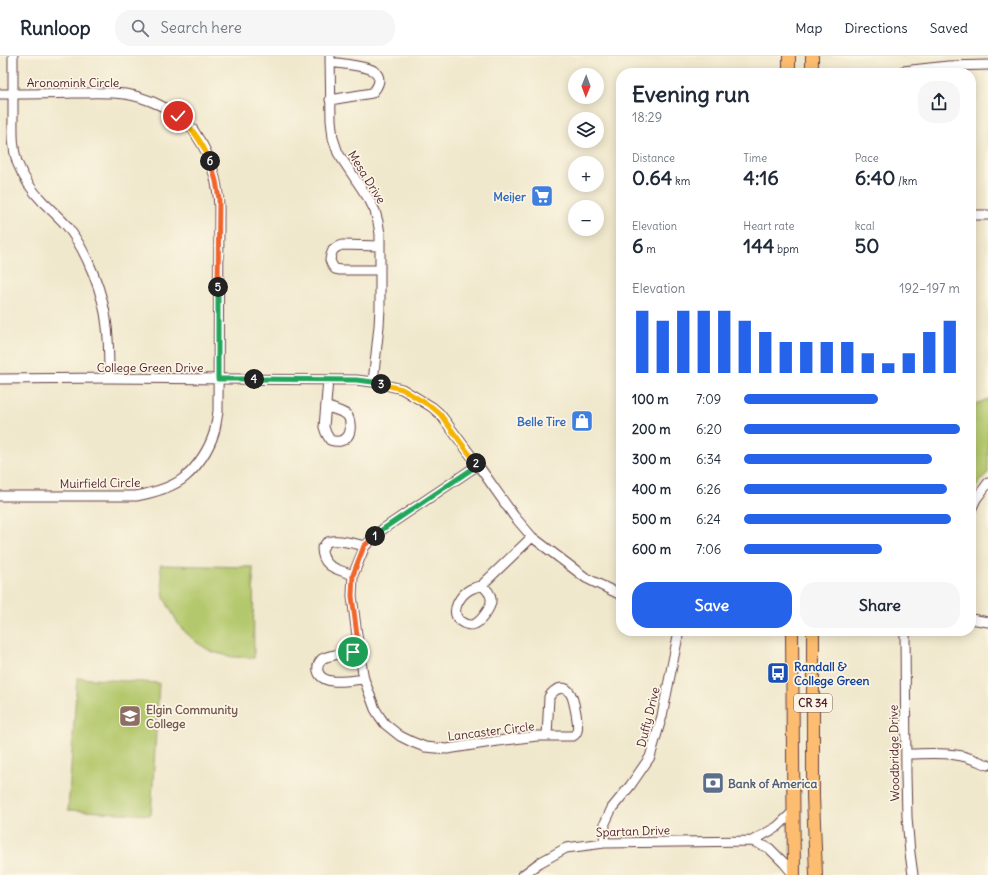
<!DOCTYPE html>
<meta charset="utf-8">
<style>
:root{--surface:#fff;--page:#f6f6f7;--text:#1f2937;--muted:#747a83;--line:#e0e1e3;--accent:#2563eb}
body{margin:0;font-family:Delius,sans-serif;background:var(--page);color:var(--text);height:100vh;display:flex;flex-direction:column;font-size:15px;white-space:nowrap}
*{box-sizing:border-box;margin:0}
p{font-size:13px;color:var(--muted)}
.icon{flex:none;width:22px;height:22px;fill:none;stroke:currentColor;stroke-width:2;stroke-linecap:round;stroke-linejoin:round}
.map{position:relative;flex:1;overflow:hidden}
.side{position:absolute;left:616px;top:12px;width:360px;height:568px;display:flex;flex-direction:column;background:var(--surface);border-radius:16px;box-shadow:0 2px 10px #0003}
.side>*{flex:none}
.needle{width:26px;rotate:181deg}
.fabs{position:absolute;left:568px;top:12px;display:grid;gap:8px}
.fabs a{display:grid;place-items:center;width:36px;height:36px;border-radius:50%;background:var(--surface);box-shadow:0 2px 10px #0003;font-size:20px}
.pin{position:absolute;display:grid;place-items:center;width:34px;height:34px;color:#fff;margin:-17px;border:2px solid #fff;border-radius:50%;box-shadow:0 1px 4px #0007}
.km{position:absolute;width:20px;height:20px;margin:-10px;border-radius:50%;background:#222;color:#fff;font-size:11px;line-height:20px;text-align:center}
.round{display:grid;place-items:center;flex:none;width:42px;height:42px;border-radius:16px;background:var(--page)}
.summary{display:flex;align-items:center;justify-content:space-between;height:68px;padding:0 16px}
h1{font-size:22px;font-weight:700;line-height:30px}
.stats{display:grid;grid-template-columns:repeat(3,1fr);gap:6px;height:68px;padding:4px 16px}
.stats div{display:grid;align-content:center}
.stats b{font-size:20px;font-weight:700}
.stats small{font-size:11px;font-weight:400}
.stats p{font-size:11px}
.chart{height:112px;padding:8px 16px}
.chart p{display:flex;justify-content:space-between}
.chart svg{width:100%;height:72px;margin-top:4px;stroke:var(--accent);stroke-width:6}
.primary-button{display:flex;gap:8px;margin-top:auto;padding:8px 16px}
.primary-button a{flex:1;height:46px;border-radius:16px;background:var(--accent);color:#fff;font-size:16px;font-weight:700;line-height:46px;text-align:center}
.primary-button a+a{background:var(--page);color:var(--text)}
ul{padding:0 16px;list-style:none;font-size:13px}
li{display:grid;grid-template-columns:64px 48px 1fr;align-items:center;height:30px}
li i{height:10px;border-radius:5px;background:var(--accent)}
header{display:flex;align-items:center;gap:24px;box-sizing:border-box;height:56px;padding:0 20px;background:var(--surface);border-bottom:1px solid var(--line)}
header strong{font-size:19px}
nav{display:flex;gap:22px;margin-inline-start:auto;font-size:14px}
.search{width:280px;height:36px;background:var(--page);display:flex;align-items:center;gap:10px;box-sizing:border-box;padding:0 14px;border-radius:16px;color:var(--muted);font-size:15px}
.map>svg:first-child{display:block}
.green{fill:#b3c86c;stroke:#7e744c}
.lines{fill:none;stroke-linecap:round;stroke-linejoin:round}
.minor-casing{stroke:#633d43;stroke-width:11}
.major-casing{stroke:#633d43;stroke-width:14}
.minor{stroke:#fff;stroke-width:9}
.major{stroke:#fcbd6f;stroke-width:12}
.split-1-casing{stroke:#fff;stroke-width:8}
.split-2-casing{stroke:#fff;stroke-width:8}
.split-3-casing{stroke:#fff;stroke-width:8}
.split-4-casing{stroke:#fff;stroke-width:8}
.split-5-casing{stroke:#fff;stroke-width:8}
.split-6-casing{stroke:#fff;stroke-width:8}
.split-7-casing{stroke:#fff;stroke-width:8}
.split-1{stroke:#f0652b;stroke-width:5}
.split-2{stroke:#22a559;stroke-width:5}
.split-3{stroke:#f5b400;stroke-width:5}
.split-4{stroke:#22a559;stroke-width:5}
.split-5{stroke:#22a559;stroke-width:5}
.split-6{stroke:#f0652b;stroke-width:5}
.split-7{stroke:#f5b400;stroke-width:5}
.labels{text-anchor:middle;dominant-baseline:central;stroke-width:3.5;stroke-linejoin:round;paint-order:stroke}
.shield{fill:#fcf5e5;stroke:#7f5f63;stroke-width:1}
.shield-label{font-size:11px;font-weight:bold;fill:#4a1f2b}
.street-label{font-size:12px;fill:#4a1f2b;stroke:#fcf5e5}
.shop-label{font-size:12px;font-weight:bold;fill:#366cbe;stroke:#fcf5e5;text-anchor:end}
.transit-label{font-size:12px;font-weight:bold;fill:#164399;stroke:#fcf5e5;text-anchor:start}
.education-label{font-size:12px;font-weight:bold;fill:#785e54;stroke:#fcf5e5;text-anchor:start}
.service-label{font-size:12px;font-weight:bold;fill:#4e5e75;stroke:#fcf5e5;text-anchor:start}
</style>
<header>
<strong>Runloop</strong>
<div class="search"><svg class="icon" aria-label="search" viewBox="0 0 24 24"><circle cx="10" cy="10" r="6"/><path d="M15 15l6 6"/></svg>Search here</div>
<nav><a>Map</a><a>Directions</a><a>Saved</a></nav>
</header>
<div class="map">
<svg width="988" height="819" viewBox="0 0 988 819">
<rect width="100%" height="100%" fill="#fcf5e5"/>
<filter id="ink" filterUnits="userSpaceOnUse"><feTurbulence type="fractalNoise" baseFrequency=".025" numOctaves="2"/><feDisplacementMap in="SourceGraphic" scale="8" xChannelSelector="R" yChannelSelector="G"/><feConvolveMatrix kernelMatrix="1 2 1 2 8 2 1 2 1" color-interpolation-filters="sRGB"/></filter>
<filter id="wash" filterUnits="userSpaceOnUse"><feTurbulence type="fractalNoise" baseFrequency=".012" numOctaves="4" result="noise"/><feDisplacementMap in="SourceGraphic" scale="16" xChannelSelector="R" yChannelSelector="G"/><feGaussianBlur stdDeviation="0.9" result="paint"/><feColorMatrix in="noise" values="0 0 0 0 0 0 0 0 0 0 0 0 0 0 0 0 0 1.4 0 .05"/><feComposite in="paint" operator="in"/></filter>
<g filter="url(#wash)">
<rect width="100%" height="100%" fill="#f0e8cc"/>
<path class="green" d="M988 343V417L980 426 971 439V350Z
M160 509 253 511 254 602 233 601 212 596 196 586 180 571 164 542Z
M77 622 159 627 151 759 68 754Z"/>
</g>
<g filter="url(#ink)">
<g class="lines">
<g class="minor-casing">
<path id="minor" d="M13 0C13 19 13 38 13 58 13 74 12 90 17 106 23 121 32 135 43 146 51 154 60 162 67 170 87 196 104 238 107 271 109 288 109 305 109 322
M330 0 331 64 333 82 338 97 370 145 375 155 378 166 380 178V252L379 270 373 326
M903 15 948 10 988 9
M0 38C24 38 49 38 73 37 90 37 108 36 125 38 146 41 172 53 188 68 194 73 197 81 202 88 213 108 218 128 219 151L218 355C217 362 216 370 214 377 209 393 198 410 185 421 172 432 152 437 136 440H0
M330 44 372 37C378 31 383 22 374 15 369 11 338 7 330 6
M971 159H988
M380 214H340L335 213 332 209 330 204 331 199 333 194 337 191 342 189 380 190
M0 323 109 322 356 324 373 326 402 333 432 351 440 358 478 409 514 460 532 481 586 522 621 539
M326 350C330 352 344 356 347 359 349 361 350 366 350 368 352 382 342 388 330 384L326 377 324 371 328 324
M478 409 383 473 365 490 353 519 352 540 359 595 364 623 375 653 380 661 385 668 400 680 412 686 425 691 447 693 498 685 537 680H573C575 679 576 678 577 675 579 670 574 642 570 637 564 628 554 633 549 641L547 680
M971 454 976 443 988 427
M353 519C338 513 322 512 322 492 322 492 326 488 326 487 334 481 355 488 365 490
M483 530C487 534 491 538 491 543 492 551 481 565 475 568 470 570 464 568 460 565 449 555 461 538 471 533 475 531 479 530 483 530L484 527 532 481
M971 563 988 566
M905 575 906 718 907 761 910 797 913 819
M359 595C350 597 329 598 322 603 319 606 317 610 318 615 322 631 351 624 364 623
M906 698C922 698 939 696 956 699 967 700 977 705 988 709
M752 785 777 771 794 755
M604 787 605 767 612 752 630 730 650 701 662 660 679 575
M523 819 539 807 566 792 604 787 752 785 769 792 784 807 794 819"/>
</g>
<g class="major-casing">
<path id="major" d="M789 17V0
M812 17V0
M792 575 794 819
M813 575V740L816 819"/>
</g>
<use href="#minor" class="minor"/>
<use href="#major" class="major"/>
</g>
</g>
<g class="lines" filter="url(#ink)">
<g class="split-1-casing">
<path id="split-1" d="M353 596 359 595 352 540 353 519 364 490 375 480"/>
</g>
<g class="split-2-casing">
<path id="split-2" d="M375 480 383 473 478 409 476 407"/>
</g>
<g class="split-3-casing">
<path id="split-3" d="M381 328 402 333 432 351 440 358 476 407"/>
</g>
<g class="split-4-casing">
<path id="split-4" d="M254 323 356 324 373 326 381 328"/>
</g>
<g class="split-5-casing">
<path id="split-5" d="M218 231V323H254"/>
</g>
<g class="split-6-casing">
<path id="split-6" d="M210 105 216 125 219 143 218 231"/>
</g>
<g class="split-7-casing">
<path id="split-7" d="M178 60C193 72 202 86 210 105"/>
</g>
<use href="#split-1" class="split-1"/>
<use href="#split-2" class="split-2"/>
<use href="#split-3" class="split-3"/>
<use href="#split-4" class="split-4"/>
<use href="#split-5" class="split-5"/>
<use href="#split-6" class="split-6"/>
<use href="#split-7" class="split-7"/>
</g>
<defs>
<g id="supermarket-square" transform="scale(1.15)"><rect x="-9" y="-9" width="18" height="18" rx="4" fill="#3f7fe0" stroke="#fcf5e5"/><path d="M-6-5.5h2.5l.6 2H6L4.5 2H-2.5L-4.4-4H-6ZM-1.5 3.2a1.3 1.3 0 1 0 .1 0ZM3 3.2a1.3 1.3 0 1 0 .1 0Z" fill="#fff"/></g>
<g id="shop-square" transform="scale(1.15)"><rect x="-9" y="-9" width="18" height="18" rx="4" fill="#3f7fe0" stroke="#fcf5e5"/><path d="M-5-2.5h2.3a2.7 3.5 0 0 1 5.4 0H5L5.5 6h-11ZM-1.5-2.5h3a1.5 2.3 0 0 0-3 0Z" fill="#fff"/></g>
<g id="bus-square" transform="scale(1.15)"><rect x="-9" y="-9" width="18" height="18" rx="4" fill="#1a4fb4" stroke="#fcf5e5"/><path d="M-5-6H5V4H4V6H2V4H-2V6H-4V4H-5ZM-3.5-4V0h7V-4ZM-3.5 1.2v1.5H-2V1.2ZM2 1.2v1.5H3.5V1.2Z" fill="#fff"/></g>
<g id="university-square" transform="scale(1.15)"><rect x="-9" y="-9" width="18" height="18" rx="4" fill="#8d6e63" stroke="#fcf5e5"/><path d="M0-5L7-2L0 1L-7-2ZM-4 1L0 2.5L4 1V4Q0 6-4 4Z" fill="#fff"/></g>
<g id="bank-square" transform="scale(1.15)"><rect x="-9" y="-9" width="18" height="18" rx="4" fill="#5c6f8a" stroke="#fcf5e5"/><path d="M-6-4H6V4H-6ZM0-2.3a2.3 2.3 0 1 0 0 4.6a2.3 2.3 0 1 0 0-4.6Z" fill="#fff"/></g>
</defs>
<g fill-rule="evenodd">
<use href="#supermarket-square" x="542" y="140"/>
<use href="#shop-square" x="582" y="365"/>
<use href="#bus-square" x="778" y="617"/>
<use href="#university-square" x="130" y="660"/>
<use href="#bank-square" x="713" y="727"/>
</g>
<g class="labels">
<rect class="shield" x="794" y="638" width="38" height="18" rx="3"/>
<g class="shield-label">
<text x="813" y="647">CR 34</text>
</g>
<g class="street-label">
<text x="73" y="26">Aronomink Circle</text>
<text transform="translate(367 121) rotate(58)">Mesa Drive</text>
<text x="150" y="311">College Green Drive</text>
<text transform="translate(100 427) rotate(-1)">Muirfield Circle</text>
<text transform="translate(648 661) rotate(-76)">Duffy Drive</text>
<text transform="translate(491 675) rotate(-7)">Lancaster Circle</text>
<text transform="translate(894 697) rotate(-91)">Woodbridge Drive</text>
<text transform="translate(633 775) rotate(-2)">Spartan Drive</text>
</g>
<g class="shop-label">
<text x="526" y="140">Meijer</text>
<text x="566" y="365">Belle Tire</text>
</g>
<g class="transit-label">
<text x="794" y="610">Randall &amp;<tspan x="794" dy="14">College Green</tspan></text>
</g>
<g class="education-label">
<text x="146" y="653">Elgin Community<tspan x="146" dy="14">College</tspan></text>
</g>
<g class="service-label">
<text x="728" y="727">Bank of America</text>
</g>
</g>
</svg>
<div class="fabs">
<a><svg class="needle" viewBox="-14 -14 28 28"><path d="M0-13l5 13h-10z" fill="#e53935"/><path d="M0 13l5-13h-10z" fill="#747a83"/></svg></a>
<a><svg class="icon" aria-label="layers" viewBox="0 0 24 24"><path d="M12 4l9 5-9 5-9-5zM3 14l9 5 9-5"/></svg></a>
<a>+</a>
<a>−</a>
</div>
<div class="pin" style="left:353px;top:596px;background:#1e9e55"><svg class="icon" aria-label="arrive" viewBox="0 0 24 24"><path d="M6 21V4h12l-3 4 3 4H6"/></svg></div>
<div class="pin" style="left:178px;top:60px;background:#d93025"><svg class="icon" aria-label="check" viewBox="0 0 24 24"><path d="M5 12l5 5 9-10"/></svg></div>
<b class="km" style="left:375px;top:480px">1</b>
<b class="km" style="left:476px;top:407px">2</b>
<b class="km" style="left:381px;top:328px">3</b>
<b class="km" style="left:254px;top:323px">4</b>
<b class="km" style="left:218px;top:231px">5</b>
<b class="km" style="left:210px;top:105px">6</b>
<section class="side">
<div class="summary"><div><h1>Evening run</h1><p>18:29</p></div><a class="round"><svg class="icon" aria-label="share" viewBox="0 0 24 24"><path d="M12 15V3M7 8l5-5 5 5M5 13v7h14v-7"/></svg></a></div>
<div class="stats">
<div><p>Distance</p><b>0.64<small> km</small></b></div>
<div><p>Time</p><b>4:16</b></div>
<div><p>Pace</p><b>6:40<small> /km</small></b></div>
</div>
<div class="stats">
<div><p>Elevation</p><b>6<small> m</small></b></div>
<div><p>Heart rate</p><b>144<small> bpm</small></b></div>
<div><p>kcal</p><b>50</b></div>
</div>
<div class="chart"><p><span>Elevation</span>192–197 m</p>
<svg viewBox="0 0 160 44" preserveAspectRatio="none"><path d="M5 44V6M15 44V12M25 44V6M35 44V6M45 44V6M55 44V12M65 44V19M75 44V25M85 44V25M95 44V25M105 44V25M115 44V32M125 44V38M135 44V32M145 44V19M155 44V12"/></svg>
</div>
<ul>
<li><b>100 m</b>7:09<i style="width:62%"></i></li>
<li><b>200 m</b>6:20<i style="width:100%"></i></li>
<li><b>300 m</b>6:34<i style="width:87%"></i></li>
<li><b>400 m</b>6:26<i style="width:94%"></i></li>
<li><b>500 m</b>6:24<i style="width:96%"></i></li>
<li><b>600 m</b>7:06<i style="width:64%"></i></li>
</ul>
<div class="primary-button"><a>Save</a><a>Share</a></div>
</section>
</div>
